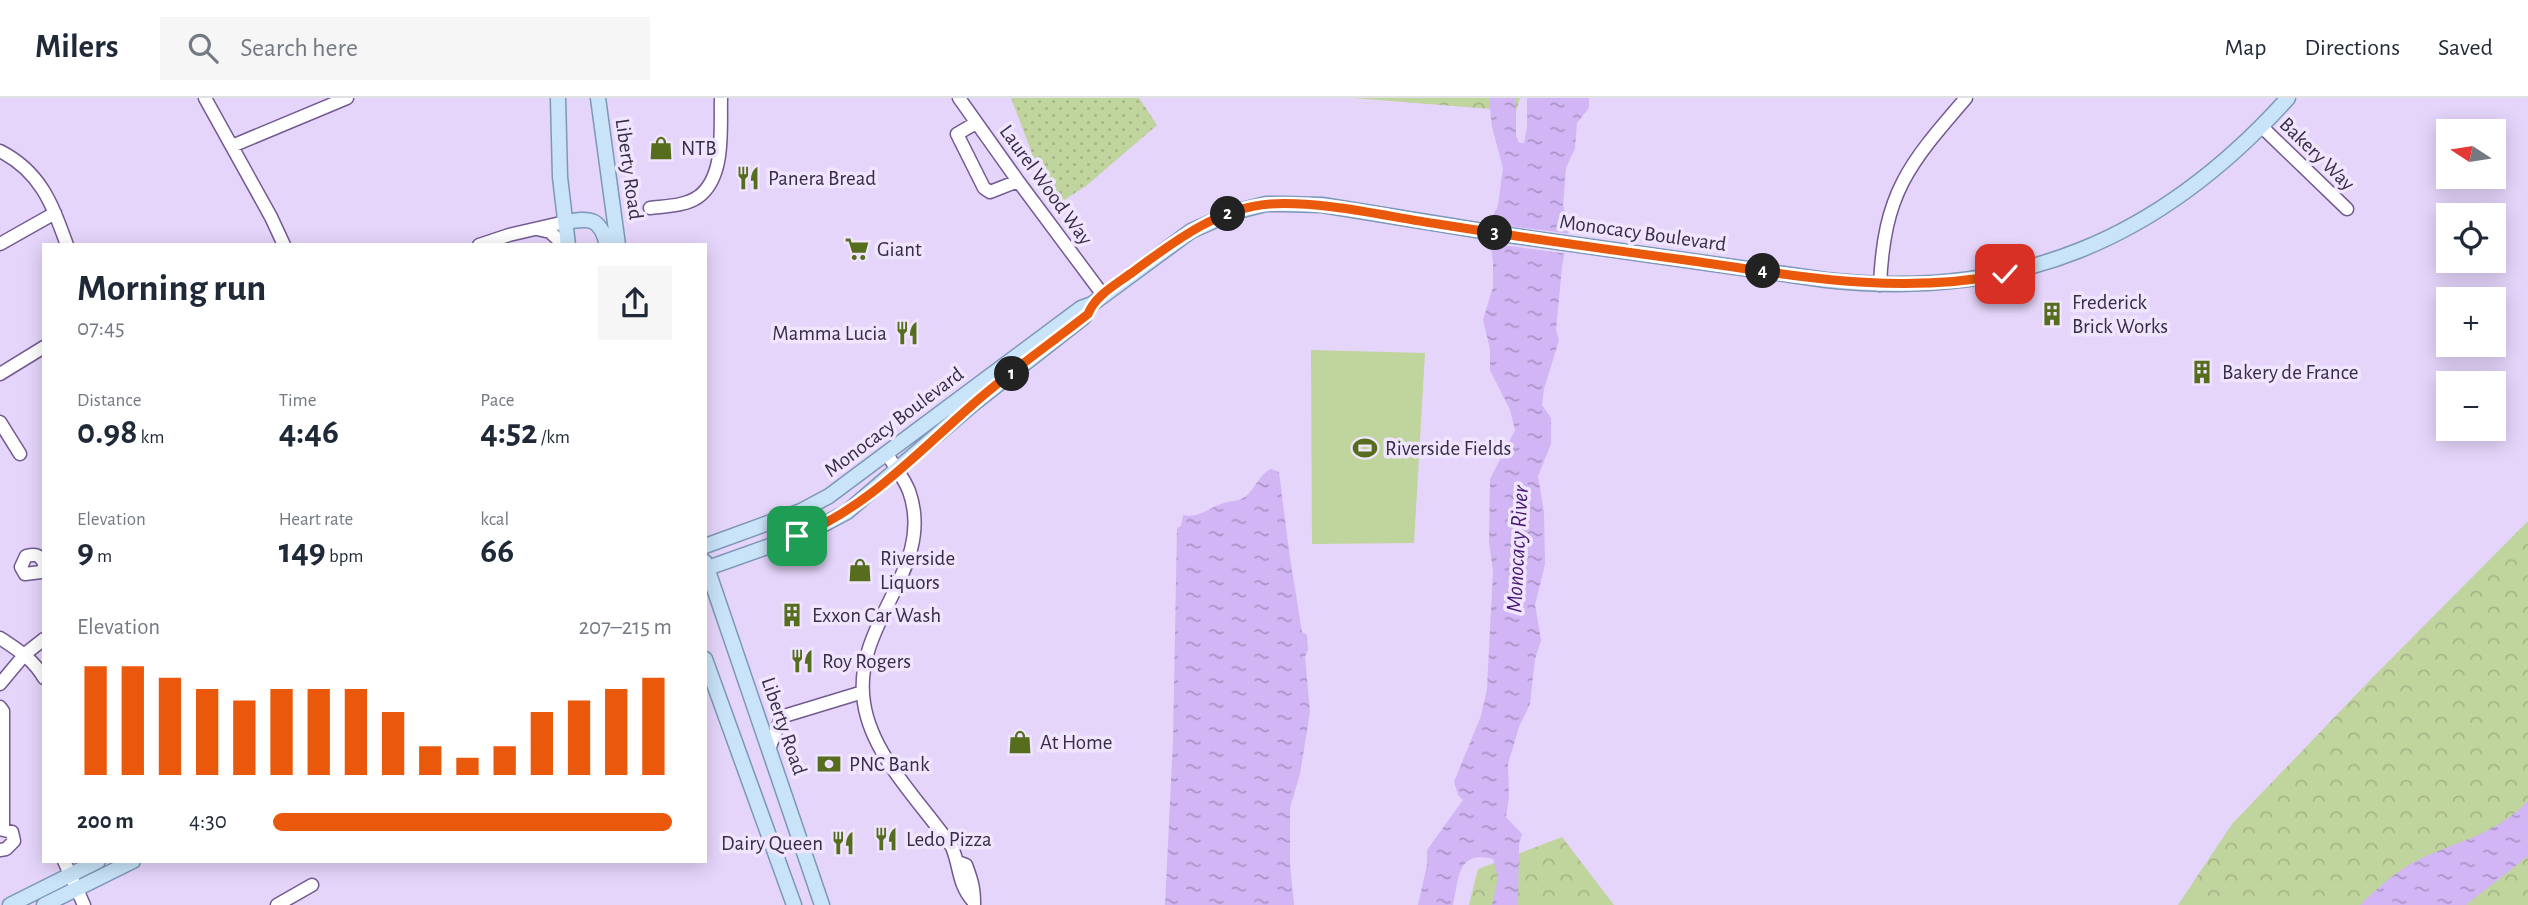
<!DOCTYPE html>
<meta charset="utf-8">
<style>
:root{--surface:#fff;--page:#f6f6f7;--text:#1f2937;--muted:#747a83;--line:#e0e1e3;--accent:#ea580c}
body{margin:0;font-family:"Alegreya Sans",sans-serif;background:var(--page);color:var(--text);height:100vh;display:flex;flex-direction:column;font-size:26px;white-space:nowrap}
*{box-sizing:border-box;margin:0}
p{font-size:23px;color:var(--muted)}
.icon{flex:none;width:38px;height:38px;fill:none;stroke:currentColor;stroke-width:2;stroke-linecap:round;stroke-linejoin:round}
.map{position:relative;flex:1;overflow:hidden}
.drawer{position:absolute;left:42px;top:145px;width:665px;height:620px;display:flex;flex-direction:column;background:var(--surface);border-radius:0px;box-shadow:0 4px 18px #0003}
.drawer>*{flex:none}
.needle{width:46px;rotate:282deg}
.fabs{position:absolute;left:2436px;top:21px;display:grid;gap:14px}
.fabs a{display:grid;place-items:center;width:70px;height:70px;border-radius:0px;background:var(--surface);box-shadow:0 4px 18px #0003;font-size:35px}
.pin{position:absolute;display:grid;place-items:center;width:60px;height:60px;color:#fff;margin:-30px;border-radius:14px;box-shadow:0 4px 10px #0006}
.km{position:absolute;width:35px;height:35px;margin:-18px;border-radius:50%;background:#222;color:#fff;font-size:19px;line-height:35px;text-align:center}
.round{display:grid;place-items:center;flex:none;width:74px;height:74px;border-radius:0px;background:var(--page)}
.overview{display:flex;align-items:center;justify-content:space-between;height:119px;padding:0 35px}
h1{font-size:38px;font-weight:600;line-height:52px}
.stats{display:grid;grid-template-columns:repeat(3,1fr);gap:10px;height:119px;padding:7px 35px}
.stats div{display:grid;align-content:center}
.stats b{font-size:35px;font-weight:600}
.stats small{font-size:19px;font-weight:400}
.stats p{font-size:19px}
.chart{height:196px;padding:14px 35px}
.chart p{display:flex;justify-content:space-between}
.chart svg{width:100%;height:126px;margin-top:7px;stroke:var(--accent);stroke-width:6}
ul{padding:0 35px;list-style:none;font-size:23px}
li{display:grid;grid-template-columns:112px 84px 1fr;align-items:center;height:52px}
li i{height:18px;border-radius:9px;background:var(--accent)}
header{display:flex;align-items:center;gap:42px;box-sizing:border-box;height:98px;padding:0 35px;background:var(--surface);border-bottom:2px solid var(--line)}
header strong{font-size:33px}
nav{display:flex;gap:38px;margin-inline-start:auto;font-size:24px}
.search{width:490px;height:63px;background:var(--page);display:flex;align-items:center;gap:18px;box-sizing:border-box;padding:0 24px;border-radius:0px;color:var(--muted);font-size:26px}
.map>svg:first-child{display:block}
.grass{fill:url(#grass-dots)}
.forest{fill:url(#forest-crowns)}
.pitch{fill:#c0d49d}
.water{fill:url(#water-ripples)}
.pier{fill:#e5d5fb}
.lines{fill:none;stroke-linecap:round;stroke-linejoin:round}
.minor-casing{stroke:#735a91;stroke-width:15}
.major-casing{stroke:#7e97b7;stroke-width:17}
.minor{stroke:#fff;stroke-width:12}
.major{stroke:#c9e3f8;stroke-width:14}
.route-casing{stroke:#fff;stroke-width:14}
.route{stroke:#ea580c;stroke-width:9}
.labels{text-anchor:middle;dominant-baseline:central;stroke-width:7;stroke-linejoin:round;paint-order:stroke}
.poi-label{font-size:21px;fill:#372d45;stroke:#f0e5fe;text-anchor:start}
.street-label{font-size:21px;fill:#372d45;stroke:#f0e5fe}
.water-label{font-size:23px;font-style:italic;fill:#491872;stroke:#f0e5fe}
</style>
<header>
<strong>Milers</strong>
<div class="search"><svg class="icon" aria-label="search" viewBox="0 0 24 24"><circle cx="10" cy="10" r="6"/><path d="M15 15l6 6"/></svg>Search here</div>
<nav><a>Map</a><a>Directions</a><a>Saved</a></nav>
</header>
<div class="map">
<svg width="2528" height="807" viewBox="0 0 2528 807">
<defs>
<pattern id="grass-dots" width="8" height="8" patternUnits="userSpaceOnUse" patternTransform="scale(1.75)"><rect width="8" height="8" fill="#c0d49d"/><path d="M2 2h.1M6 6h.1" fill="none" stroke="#a6b689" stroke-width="1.8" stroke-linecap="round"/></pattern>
<pattern id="forest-crowns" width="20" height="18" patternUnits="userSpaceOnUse" patternTransform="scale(1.75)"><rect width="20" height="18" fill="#c0d49d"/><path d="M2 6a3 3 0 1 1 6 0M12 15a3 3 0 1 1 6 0" fill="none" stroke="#a6b689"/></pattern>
<pattern id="water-ripples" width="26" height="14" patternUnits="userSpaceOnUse" patternTransform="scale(1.75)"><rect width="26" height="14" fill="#d1b5f4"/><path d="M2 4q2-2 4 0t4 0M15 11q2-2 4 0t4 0" fill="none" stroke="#aa94c7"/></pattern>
</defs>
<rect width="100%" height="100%" fill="#e5d5fb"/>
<path class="grass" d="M1011 0H1139L1157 27 1086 88 1056 107 1049 100Z"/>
<path class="forest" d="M1353 0H1520L1516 13Z
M2528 423V807H2178L2232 726 2373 579Z
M1562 739 1614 807H1469L1478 771Z"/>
<path class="pitch" d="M1311 252 1425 255 1414 445 1312 446Z"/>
<path class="water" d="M1489 0H1516V38L1519 45H1524L1527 29V0H1589V10L1577 25 1575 50 1566 70 1563 107 1569 130 1562 169 1556 232 1559 242 1544 291 1542 307 1551 320V346L1538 378 1544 414 1545 466 1535 507 1541 542 1535 561 1530 606 1519 629 1508 666 1509 699 1506 719 1522 736 1519 747 1518 807H1492L1498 780 1493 761C1457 752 1459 780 1453 807H1418L1427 767V752L1463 702 1458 697 1454 684 1481 618 1487 591 1493 473 1489 444 1490 381 1515 332 1510 312 1490 272V251L1483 222 1493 189V164L1488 127 1498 108 1503 70 1492 29Z
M1271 371 1279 374 1289 453 1302 534 1307 537 1308 552 1305 559 1310 614 1300 676 1290 710V766L1294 807H1165L1173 642 1177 430 1181 428 1183 417C1200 421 1209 409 1224 405 1234 402 1241 404 1249 395 1257 387 1260 376 1271 371Z
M2528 703V758L2466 807H2360C2377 791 2398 771 2420 761 2460 742 2495 737 2528 703Z"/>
<path class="pier" d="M1486 125 1572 136 1568 156 1487 145Z"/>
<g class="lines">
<g class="minor-casing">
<path id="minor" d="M205 0 271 119 284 147
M959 0 1018 83 1103 197
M976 25 957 36 984 90 990 94 1018 83
M2262 29 2347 111
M232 48 347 0
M0 53C41 74 52 106 67 147
M650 110C666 108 685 108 698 99 726 79 720 30 721 0
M537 131 550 134 564 147
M0 146 55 115
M479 147 509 137 565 124
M1880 187C1884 95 1908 67 1966 0
M0 276 44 249
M0 324 20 356
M887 356C894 368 904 380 909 393 937 471 851 524 864 605 872 659 922 705 952 749 960 768 958 787 973 803
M44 465C39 456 35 456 26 458L21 469 25 476 41 474 44 469
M0 540C18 552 33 561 44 580
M0 586 25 556 44 541
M0 609 3 613V731
M769 651 780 623 784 618 863 594
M0 731 12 734 14 743 6 751 0 752
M64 763 84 807
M958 764 966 767C972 783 974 790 974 806
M277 807 312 787"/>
</g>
<g class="major-casing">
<path id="major" d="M558 0 560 79 568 147
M598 0 618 147
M565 124C590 120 600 119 607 147
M705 448 801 413 829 398 1081 210 1092 206 1191 133 1234 114 1266 106H1283L1322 107 1501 136 1826 182C2017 203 2161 141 2288 0
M705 464 822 807
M705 471 809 434 847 414 973 306 1084 219
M705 561 794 807
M10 807 98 763
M44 807 133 763"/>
</g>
<use href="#minor" class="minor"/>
<use href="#major" class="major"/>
</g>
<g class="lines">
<g class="route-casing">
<path id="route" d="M797 438C865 412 917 355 971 308 1008 275 1050 246 1088 216 1095 198 1115 187 1130 176 1171 146 1216 110 1270 106 1323 103 1384 118 1438 126 1525 140 1612 152 1700 164 1802 179 1902 197 2005 176"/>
</g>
<use href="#route" class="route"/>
</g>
<defs>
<g id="shop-bare" transform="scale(1.89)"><path d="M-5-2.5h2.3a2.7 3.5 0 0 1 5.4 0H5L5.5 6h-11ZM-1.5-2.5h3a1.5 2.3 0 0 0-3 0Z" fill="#566d1e" stroke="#f0e5fe" stroke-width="2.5" paint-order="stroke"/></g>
<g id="restaurant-bare" transform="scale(1.89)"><path d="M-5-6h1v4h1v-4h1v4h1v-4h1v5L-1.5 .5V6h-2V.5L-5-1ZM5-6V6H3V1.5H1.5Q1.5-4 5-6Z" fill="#566d1e" stroke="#f0e5fe" stroke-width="2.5" paint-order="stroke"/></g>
<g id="supermarket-bare" transform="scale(1.89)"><path d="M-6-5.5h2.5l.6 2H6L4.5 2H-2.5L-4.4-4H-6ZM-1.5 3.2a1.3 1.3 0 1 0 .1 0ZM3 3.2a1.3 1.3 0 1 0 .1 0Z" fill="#566d1e" stroke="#f0e5fe" stroke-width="2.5" paint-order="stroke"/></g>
<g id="building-bare" transform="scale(1.89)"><path d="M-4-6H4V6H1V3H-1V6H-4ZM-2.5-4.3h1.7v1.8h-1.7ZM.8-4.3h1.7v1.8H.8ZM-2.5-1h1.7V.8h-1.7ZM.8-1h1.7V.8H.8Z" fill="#566d1e" stroke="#f0e5fe" stroke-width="2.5" paint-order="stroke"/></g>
<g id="stadium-bare" transform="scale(1.89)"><path d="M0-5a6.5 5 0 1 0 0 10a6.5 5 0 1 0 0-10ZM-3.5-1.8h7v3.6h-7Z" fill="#566d1e" stroke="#f0e5fe" stroke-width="2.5" paint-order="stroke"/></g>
<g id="bank-bare" transform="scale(1.89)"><path d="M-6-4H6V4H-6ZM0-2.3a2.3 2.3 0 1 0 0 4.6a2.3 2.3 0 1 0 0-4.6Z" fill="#566d1e" stroke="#f0e5fe" stroke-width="2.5" paint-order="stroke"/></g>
</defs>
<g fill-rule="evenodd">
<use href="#shop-bare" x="661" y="50"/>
<use href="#restaurant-bare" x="748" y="80"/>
<use href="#supermarket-bare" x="857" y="151"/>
<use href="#building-bare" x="2052" y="216"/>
<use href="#restaurant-bare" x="907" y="235"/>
<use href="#building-bare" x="2202" y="274"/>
<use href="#stadium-bare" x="1365" y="350"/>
<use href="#shop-bare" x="860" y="472"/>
<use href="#building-bare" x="792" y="517"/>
<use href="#restaurant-bare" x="802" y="563"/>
<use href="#shop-bare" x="1020" y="644"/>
<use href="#bank-bare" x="829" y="666"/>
<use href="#restaurant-bare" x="886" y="741"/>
<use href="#restaurant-bare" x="843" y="745"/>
</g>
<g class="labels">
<g class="poi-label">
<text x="681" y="50">NTB</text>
<text x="768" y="80">Panera Bread</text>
<text x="877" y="151">Giant</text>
<text x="2072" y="204">Frederick<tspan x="2072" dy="24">Brick Works</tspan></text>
<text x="887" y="235" text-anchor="end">Mamma Lucia</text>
<text x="2222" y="274">Bakery de France</text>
<text x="1385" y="350">Riverside Fields</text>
<text x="880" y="460">Riverside<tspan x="880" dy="24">Liquors</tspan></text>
<text x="812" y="517">Exxon Car Wash</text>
<text x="822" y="563">Roy Rogers</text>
<text x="1040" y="644">At Home</text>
<text x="849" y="666">PNC Bank</text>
<text x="906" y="741">Ledo Pizza</text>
<text x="823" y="745" text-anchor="end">Dairy Queen</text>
</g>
<g class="street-label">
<text transform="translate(2317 56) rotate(44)">Bakery Way</text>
<text transform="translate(629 71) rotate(82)">Liberty Road</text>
<text transform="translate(1046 87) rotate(54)">Laurel Wood Way</text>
<text transform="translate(1643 135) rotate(8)">Monocacy Boulevard</text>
<text transform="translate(894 324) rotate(-37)">Monocacy Boulevard</text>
<text transform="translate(784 628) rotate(71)">Liberty Road</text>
</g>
<g class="water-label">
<text transform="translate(1518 451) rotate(-87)">Monocacy River</text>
</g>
</g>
</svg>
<div class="fabs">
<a><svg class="needle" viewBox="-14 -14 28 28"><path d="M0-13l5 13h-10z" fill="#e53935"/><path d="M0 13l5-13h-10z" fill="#747a83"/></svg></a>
<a><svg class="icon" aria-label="locate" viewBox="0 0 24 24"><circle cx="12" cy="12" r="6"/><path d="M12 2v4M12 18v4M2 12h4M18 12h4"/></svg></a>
<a>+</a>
<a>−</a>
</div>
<div class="pin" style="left:797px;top:438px;background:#1e9e55"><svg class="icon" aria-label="arrive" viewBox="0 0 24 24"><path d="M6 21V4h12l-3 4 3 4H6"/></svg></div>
<div class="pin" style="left:2005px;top:176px;background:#d93025"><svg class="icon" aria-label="check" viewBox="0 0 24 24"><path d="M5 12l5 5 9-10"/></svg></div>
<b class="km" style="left:1012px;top:276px">1</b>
<b class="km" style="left:1228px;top:116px">2</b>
<b class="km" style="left:1495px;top:135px">3</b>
<b class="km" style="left:1763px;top:173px">4</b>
<section class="drawer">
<div class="overview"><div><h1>Morning run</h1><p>07:45</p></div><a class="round"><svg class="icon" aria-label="share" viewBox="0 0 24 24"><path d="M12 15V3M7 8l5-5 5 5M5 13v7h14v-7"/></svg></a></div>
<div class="stats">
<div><p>Distance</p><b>0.98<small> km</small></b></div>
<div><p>Time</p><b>4:46</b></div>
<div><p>Pace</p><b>4:52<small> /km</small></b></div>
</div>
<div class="stats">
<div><p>Elevation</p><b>9<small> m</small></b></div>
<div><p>Heart rate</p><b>149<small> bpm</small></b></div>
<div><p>kcal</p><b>66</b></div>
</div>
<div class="chart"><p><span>Elevation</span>207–215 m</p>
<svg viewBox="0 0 160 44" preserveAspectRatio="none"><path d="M5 44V6M15 44V6M25 44V10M35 44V14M45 44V18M55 44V14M65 44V14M75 44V14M85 44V22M95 44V34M105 44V38M115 44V34M125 44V22M135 44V18M145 44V14M155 44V10"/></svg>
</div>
<ul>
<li><b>200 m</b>4:30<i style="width:100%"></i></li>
</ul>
</section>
</div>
